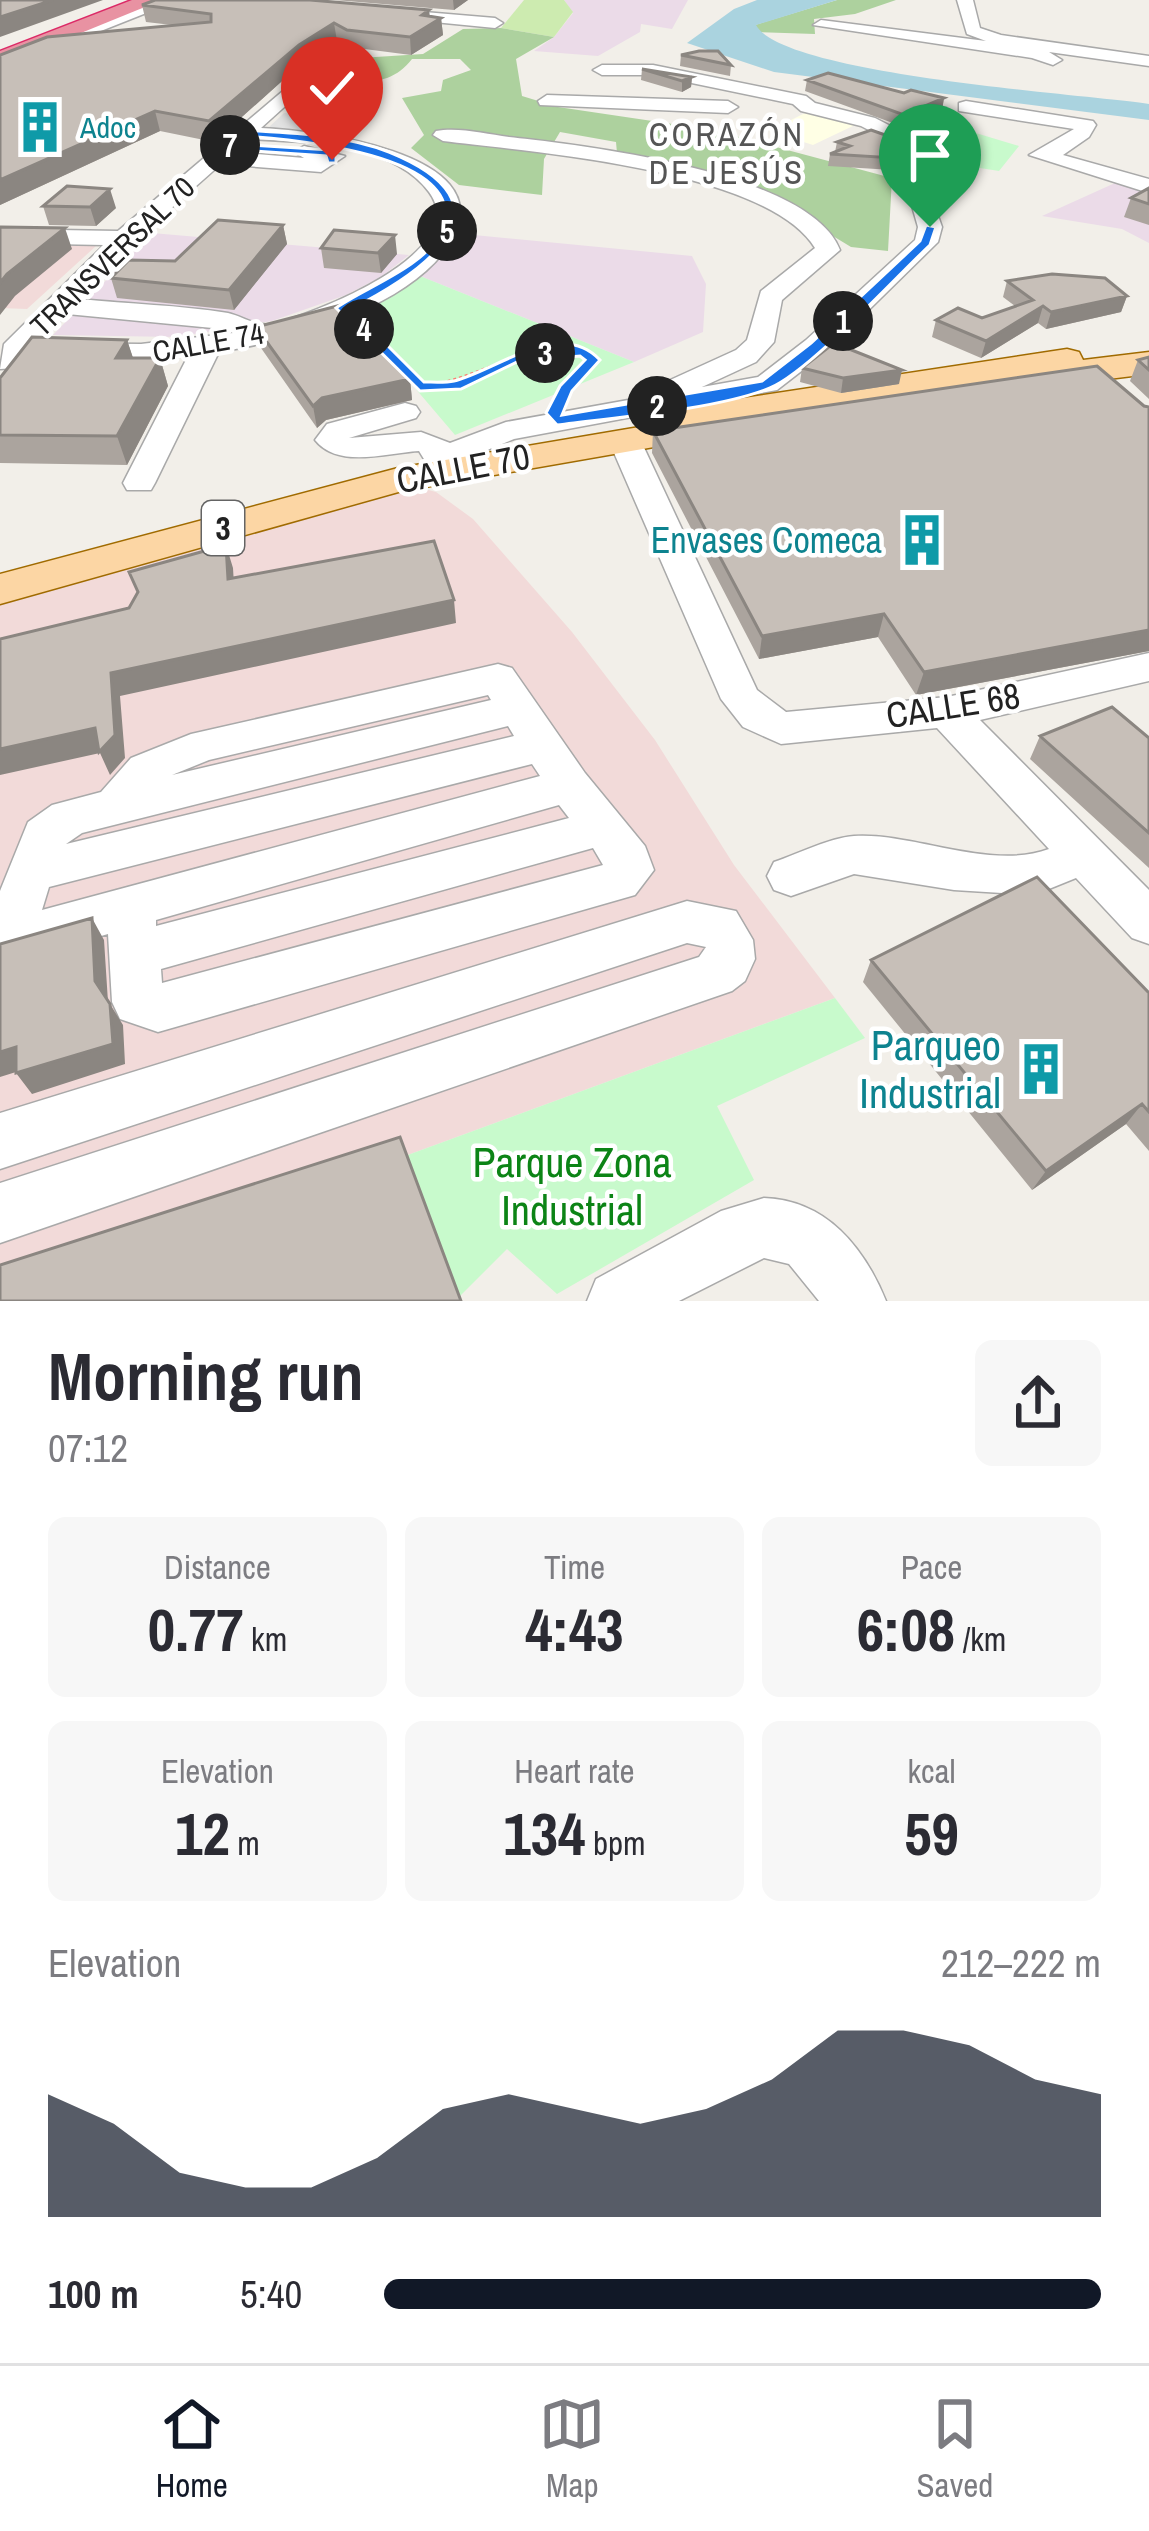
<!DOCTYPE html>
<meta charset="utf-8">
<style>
:root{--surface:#fff;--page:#f7f7f7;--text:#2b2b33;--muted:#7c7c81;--line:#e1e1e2;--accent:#111827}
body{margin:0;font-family:"Archivo Narrow",sans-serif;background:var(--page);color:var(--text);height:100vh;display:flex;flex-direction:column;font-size:45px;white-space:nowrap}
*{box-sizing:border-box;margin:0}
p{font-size:39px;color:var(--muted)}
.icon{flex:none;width:66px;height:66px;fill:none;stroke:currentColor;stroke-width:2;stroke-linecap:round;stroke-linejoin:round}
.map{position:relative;height:1301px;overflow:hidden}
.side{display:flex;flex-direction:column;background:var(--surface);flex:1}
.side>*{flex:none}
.pin{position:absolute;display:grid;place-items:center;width:102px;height:102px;color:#fff;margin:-123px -51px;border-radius:50% 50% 50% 0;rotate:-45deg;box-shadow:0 0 12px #0007}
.pin .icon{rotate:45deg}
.km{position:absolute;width:60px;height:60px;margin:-30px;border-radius:50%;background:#222;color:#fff;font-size:33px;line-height:60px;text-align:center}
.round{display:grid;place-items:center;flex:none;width:126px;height:126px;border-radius:18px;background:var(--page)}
.headline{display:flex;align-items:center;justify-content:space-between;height:204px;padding:0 48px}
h1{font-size:66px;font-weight:800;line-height:90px}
.metrics{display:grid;grid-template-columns:repeat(3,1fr);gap:18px;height:204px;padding:12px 48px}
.metrics div{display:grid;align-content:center;border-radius:18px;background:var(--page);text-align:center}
.metrics b{font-size:60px;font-weight:800}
.metrics small{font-size:33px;font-weight:400}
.metrics p{font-size:33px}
.chart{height:336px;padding:24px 48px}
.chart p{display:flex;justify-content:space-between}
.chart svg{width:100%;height:216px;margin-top:12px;fill:var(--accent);opacity:.7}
ul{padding:0 48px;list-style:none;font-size:39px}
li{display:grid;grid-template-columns:192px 144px 1fr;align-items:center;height:90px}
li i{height:30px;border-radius:15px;background:var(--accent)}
.dock{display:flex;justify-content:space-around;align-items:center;height:168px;border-top:3px solid var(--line);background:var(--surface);font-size:33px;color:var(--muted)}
.dock a{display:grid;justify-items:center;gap:6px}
.dock .selected{color:var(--accent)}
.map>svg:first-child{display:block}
.commercial{fill:#f2dad9}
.industrial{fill:#ebdbe8}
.education{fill:#ffffe5}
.grass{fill:#cdebb0}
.forest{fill:#add19e}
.park{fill:#c8facc}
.parking{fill:#e2e2e2}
.water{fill:#aad3df}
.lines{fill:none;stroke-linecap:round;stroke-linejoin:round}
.minor-casing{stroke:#a9a9a9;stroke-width:3}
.major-casing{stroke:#a06b00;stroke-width:3}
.highway-casing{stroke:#dc2a67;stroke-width:3}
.path{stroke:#fa8072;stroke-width:3;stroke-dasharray:3 3;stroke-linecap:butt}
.minor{fill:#fff;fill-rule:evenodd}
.major{fill:#fcd6a4;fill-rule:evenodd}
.highway{fill:#e892a2;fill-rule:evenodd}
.wall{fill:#aba49e}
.shaded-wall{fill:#8b8681}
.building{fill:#c7bfb8;stroke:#8b8681;stroke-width:3}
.route{fill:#1a73e8;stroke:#fff;stroke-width:3}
.labels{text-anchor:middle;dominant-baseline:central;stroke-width:9;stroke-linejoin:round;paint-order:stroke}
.far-culture-label{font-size:30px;fill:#0d838f;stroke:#fff;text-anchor:start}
.far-street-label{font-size:30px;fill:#222;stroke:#fff}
.far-neighbourhood-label{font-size:33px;letter-spacing:3px;fill:#555;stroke:#fff}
.shield{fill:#fff;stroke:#646464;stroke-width:3}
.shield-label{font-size:33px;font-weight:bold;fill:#222}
.street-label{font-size:36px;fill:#222;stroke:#fff}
.culture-label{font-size:36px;fill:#0d838f;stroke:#fff;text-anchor:end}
.near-culture-label{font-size:42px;fill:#0d838f;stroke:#fff;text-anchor:end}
.near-park-label{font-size:42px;fill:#0c8416;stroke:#fff}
</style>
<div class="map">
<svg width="1149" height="1301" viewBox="0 0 1149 1301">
<rect width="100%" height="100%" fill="#f2efe9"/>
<path class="commercial" d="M0 237 96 243V246L27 309 0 308Z
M413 486 436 492 473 519 572 632 655 740 734 865 835 998 405 1156 0 1288V598Z"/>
<path class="industrial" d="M564 0H688L672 29 641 24 640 32 598 56 534 51 554 37 573 13Z
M1115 183 1149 192V243L1122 229 1042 216Z
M152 233 409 255 381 277 346 295 272 321 176 337 53 335Z
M453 233 692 256 706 284 703 332 634 362 415 274Z"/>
<path class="education" d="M807 112 855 125 813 145 769 131Z"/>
<path class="grass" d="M524 0H564L573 12 554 37 501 28Z"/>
<path class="forest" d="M837 0H896L855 14 814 19 815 34 758 32 755 25Z
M501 28 554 37 516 59 522 96 558 107 713 130 892 178 888 251 851 247 772 199 682 163 617 153 616 142 560 132 544 159 542 195 459 185 411 148 424 135 402 98 441 91 443 80 471 70 460 59H412C393 84 366 84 337 81L344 59 423 54 463 29Z"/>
<path class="park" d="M926 118 1019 146 999 171 923 159 920 151 964 146 933 130 899 129Z
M415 274 634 362 455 435 352 314Z
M835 998 865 1038 717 1106 754 1180 557 1294 507 1249 457 1299 405 1156Z"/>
<path class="parking" d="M284 113 367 119 349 138 267 129Z"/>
<path class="water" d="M757 0H837L756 25C783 75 1083 94 1149 104V120L774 72 687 43 734 9Z"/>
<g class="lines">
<g class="minor-casing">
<path id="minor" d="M157 0H179L0 71V60Z
M957 0H973L980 28 1001 35 1149 56V66L1049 52 1062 60 1053 65 1032 58 813 25 821 20 986 41 967 34Z
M389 9 495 18 503 23 495 28 383 17V11Z
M337 45 346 50 343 54 261 128C309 130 500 151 453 238 415 307 291 340 219 352L155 483 151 490H127L123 483 188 356 98 362 24 359 16 368 0 369 4 344 104 245 0 243V229L118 231ZM248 139C304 142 392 142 429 192 474 252 311 316 271 324 257 327 242 316 228 313 179 305 129 304 80 299L132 243 221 164 321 172 345 156 304 146 294 152 304 158 233 152ZM67 314 223 329 233 333 141 344 39 343Z
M653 65 806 96 815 103 875 118 910 136 942 227 938 242 826 352 777 390 514 439 460 461 457 477H435L419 451C386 453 338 469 315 440L327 424 405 403 416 406 420 412 416 418 349 438 421 432 450 443 506 422 667 393 663 387 668 381 736 350 747 340 761 291 815 248C767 169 530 152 443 141L433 135 436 131C459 127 486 134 509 137 584 145 810 172 840 250L782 300 774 342 756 362 702 387 758 377 806 340 915 240 918 227 894 143 861 126 801 111 793 104 653 75H602L593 70 602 65Z
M547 95 728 101 738 107 728 113 540 105 538 101Z
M966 101 1093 121 1096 125 1089 137 1063 155 1149 179V193L1029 155 1074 129 959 111V103Z
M624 430 640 439 757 690 786 712 947 697 1149 653V681L980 720 1149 890V944L1132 938 1076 878 1034 895 954 890 854 874 791 896 774 890 767 876 774 862C798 854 829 838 854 836 912 832 991 871 1049 849L937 728 781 744 743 727 721 699 608 439Z
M498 664 512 668 585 773 645 846 654 870 635 895 158 1032 120 1019 112 1002 108 934 0 965V891L28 822 52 805 101 792 131 758 191 734ZM488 695 491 700 172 775 209 760ZM508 726 514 736 66 844 82 833ZM532 764 540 776 42 910 49 887ZM559 805 569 818 156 926V920ZM593 848 603 865 162 983 161 969Z
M687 901 736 911 753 940 755 959 745 981 732 991 0 1243V1183L699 957 706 947 687 943 0 1169V1113Z
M764 1198C826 1200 864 1247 886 1301H819L789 1264 764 1258 679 1301H587L596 1279 721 1211Z"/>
</g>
<g class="major-casing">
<path id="major" d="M1067 349 1079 352 1083 360 1149 352V374L1035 388 1022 385 1017 377 734 422 730 433 717 436 402 491 0 604V574L398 468 669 422 672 410 685 407Z"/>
</g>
<g class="highway-casing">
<path id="highway" d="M132 0H162L0 66V51Z"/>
</g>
<path class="path" d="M381 346 420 386C476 384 540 329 593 360L565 389 561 402"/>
<use href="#minor" class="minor"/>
<use href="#major" class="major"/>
<use href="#highway" class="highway"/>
</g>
<path class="wall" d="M335 0H468L454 10Z
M142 5 430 16 441 18 443 35 411 55 349 47 337 41 301 64 214 142 160 131 0 205V55L172 25 146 22Z
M681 55 731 65 730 76 680 66Z
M642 69 692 77 691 87 682 92 641 80Z
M807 80 904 93 944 98 942 110 901 126 805 91Z
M837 142 894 158 892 170 828 166 830 154 835 152Z
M1149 188V225L1124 217 1131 198Z
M43 206 116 208 96 226 49 225Z
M283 225 287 244 234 310 117 298 111 278 175 261Z
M321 248 397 254 381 273 324 268Z
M1007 281 1127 296 1121 312 1046 329 1038 323 981 358 932 337 936 320 982 318 1015 306 1003 297Z
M256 327 410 379 412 400 326 420 317 428 261 348Z
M127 340 133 358H160L168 386 127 465 0 463V378Z
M1149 357V399L1130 381 1138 360Z
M802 368 899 384 841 393 800 382Z
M1144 406 1149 407V651L916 695 878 637 759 659 652 453 653 431Z
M1040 736 1149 738V868L1030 759Z
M871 960 1149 993V1151L1126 1124 1032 1190 863 982Z"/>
<path class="shaded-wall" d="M53 0H103L0 37V17Z
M453 0H468L454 10Z
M429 10 431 24 441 18 443 35 411 55 410 37 422 15Z
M334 23 337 41 301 64 214 142 209 121 299 45Z
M692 77 691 87 682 92V81Z
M944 98 942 110 901 126 904 115Z
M155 111 160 131 0 205V180Z
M110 189 116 208 96 226 90 207Z
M283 225 287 244 234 310 229 290Z
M65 228 72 249 15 296 0 315V283L7 274Z
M395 235 397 254 381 273 378 253Z
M1127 296 1121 312 1046 329 1051 312Z
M1043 306 1038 323 981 358 986 341Z
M127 340 136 367 116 358Z
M160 358 168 386 127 465 117 436Z
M902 370 899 384 841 393 843 378Z
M410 379 412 400 326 420 317 428 313 406 322 398Z
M226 545 233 568 235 602 228 579Z
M454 600 456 623 120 696 125 758 110 775 100 753 0 775V749L111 673Z
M884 614 878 637 759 659 762 636Z
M1149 630V651L916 695 924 672Z
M92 918 104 940 108 1002 95 981Z
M110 1004 123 1025 125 1064 32 1094 16 1073Z
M16 1047 32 1067 0 1077V1052Z
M1142 1104 1126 1124 1032 1190 1046 1171Z"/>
<path class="building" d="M0 0H53L0 17Z
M155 0H310L429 10 422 15 441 18 410 37 347 30 334 23 299 45 209 121 155 111 0 180V55L47 37 211 22V14L142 5Z
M699 51H718L731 65 681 55Z
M642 69 692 77 682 81Z
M828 73 904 93 911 90 944 98 904 115 807 80Z
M871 130 894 138V158L830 154 850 146 837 142Z
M67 186 110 189 90 207 43 206Z
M1149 188V204L1131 198Z
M218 220 283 225 229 290 111 278 129 260 175 261Z
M0 227H1L65 228 7 274 0 283Z
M334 230 395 235 378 253 321 248Z
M1052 274 1105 278 1127 296 1051 312 1043 306 986 341 936 320 958 308 982 318 1033 300 1007 281Z
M345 304 410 379 322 398 313 406 256 327Z
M32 337 127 340 116 358H160L117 436 0 435V378Z
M834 343 902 370 843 378 802 368Z
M1149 357V370L1138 360Z
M1097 366 1144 406 1149 407V630L924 672 884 614 762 636 653 431Z
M434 541 454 600 111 673 115 735 99 752 95 728 0 749V639L129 608 138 592 129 572 226 545 228 579Z
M1112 707 1149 738V833L1040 736Z
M1037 877 1149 993V1112L1142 1104 1046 1171 871 960Z
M92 918 95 981 110 1004 113 1044 16 1073V1047L0 1052V944Z
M400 1137 461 1301H0V1265Z"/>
<path class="route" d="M242 130C290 133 343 134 389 152 520 205 426 271 351 309L424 382C433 382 445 383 454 381 495 371 561 317 600 360L572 391 562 415 762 381 811 343 920 241 926 225 936 227 930 245C895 278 809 372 770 388 715 410 617 417 557 425L546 413 560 386 585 360 580 356 519 361 461 389 420 391 336 308C364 288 426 266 441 232 476 153 285 139 244 136L236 144 331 150 336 154V163H328L326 156 223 149Z"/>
<defs>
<g id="building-bare" transform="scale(4.14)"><path d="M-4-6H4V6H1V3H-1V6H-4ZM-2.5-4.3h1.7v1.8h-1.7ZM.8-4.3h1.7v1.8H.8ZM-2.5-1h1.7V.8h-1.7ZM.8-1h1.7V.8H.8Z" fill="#0f9aa8" stroke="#fff" stroke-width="2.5" paint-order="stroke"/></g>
</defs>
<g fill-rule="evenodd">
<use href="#building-bare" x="40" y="127"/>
<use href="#building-bare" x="922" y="540"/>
<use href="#building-bare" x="1041" y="1069"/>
</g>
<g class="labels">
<g class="far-culture-label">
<text x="80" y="127">Adoc</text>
</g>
<g class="far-street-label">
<text transform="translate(112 256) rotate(-44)">TRANSVERSAL 70</text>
<text transform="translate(208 342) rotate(-10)">CALLE 74</text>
</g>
<g class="far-neighbourhood-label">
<text x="727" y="134">CORAZÓN<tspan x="727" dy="38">DE JESÚS</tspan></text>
</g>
<rect class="shield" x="202" y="501" width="42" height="54" rx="9"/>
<g class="shield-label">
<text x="223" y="528">3</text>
</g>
<g class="street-label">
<text transform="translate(463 468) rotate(-11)">CALLE 70</text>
<text transform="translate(953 705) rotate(-9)">CALLE 68</text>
</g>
<g class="culture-label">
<text x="882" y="540">Envases Comeca</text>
</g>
<g class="near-culture-label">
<text x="1001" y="1045">Parqueo<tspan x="1001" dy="48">Industrial</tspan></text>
</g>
<g class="near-park-label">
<text x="572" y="1162">Parque Zona<tspan x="572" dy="48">Industrial</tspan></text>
</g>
</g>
</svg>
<div class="pin" style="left:930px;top:227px;background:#1e9e55"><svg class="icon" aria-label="arrive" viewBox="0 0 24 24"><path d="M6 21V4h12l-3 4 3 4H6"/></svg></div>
<div class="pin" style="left:332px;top:160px;background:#d93025"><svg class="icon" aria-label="check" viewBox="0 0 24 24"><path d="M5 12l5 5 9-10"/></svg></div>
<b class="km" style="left:843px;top:321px">1</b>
<b class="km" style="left:657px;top:406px">2</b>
<b class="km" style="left:545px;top:353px">3</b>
<b class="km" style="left:364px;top:329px">4</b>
<b class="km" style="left:447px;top:231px">5</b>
<b class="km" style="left:230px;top:145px">7</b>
</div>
<section class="side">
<div class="headline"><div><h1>Morning run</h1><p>07:12</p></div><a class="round"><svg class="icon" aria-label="share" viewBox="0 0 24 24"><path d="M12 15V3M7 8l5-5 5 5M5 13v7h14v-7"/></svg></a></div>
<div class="metrics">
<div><p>Distance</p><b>0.77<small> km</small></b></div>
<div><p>Time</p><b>4:43</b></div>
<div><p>Pace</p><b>6:08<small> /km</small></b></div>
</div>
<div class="metrics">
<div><p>Elevation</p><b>12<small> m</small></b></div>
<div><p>Heart rate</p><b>134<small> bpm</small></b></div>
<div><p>kcal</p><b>59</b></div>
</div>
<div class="chart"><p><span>Elevation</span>212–222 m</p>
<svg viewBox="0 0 160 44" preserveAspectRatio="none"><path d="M0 44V19L10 25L20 35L30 38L40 38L50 32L60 22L70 19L80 22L90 25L100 22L110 16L120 6L130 6L140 9L150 16L160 19V44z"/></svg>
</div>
<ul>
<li><b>100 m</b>5:40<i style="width:100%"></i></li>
</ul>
</section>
<nav class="dock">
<a class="selected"><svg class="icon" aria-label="home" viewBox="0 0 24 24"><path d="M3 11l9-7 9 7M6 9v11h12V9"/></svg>Home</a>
<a><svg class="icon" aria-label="map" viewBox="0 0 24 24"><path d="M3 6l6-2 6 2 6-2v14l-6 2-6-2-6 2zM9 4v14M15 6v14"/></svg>Map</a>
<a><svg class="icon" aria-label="saved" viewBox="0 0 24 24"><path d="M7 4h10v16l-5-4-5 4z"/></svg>Saved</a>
</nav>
